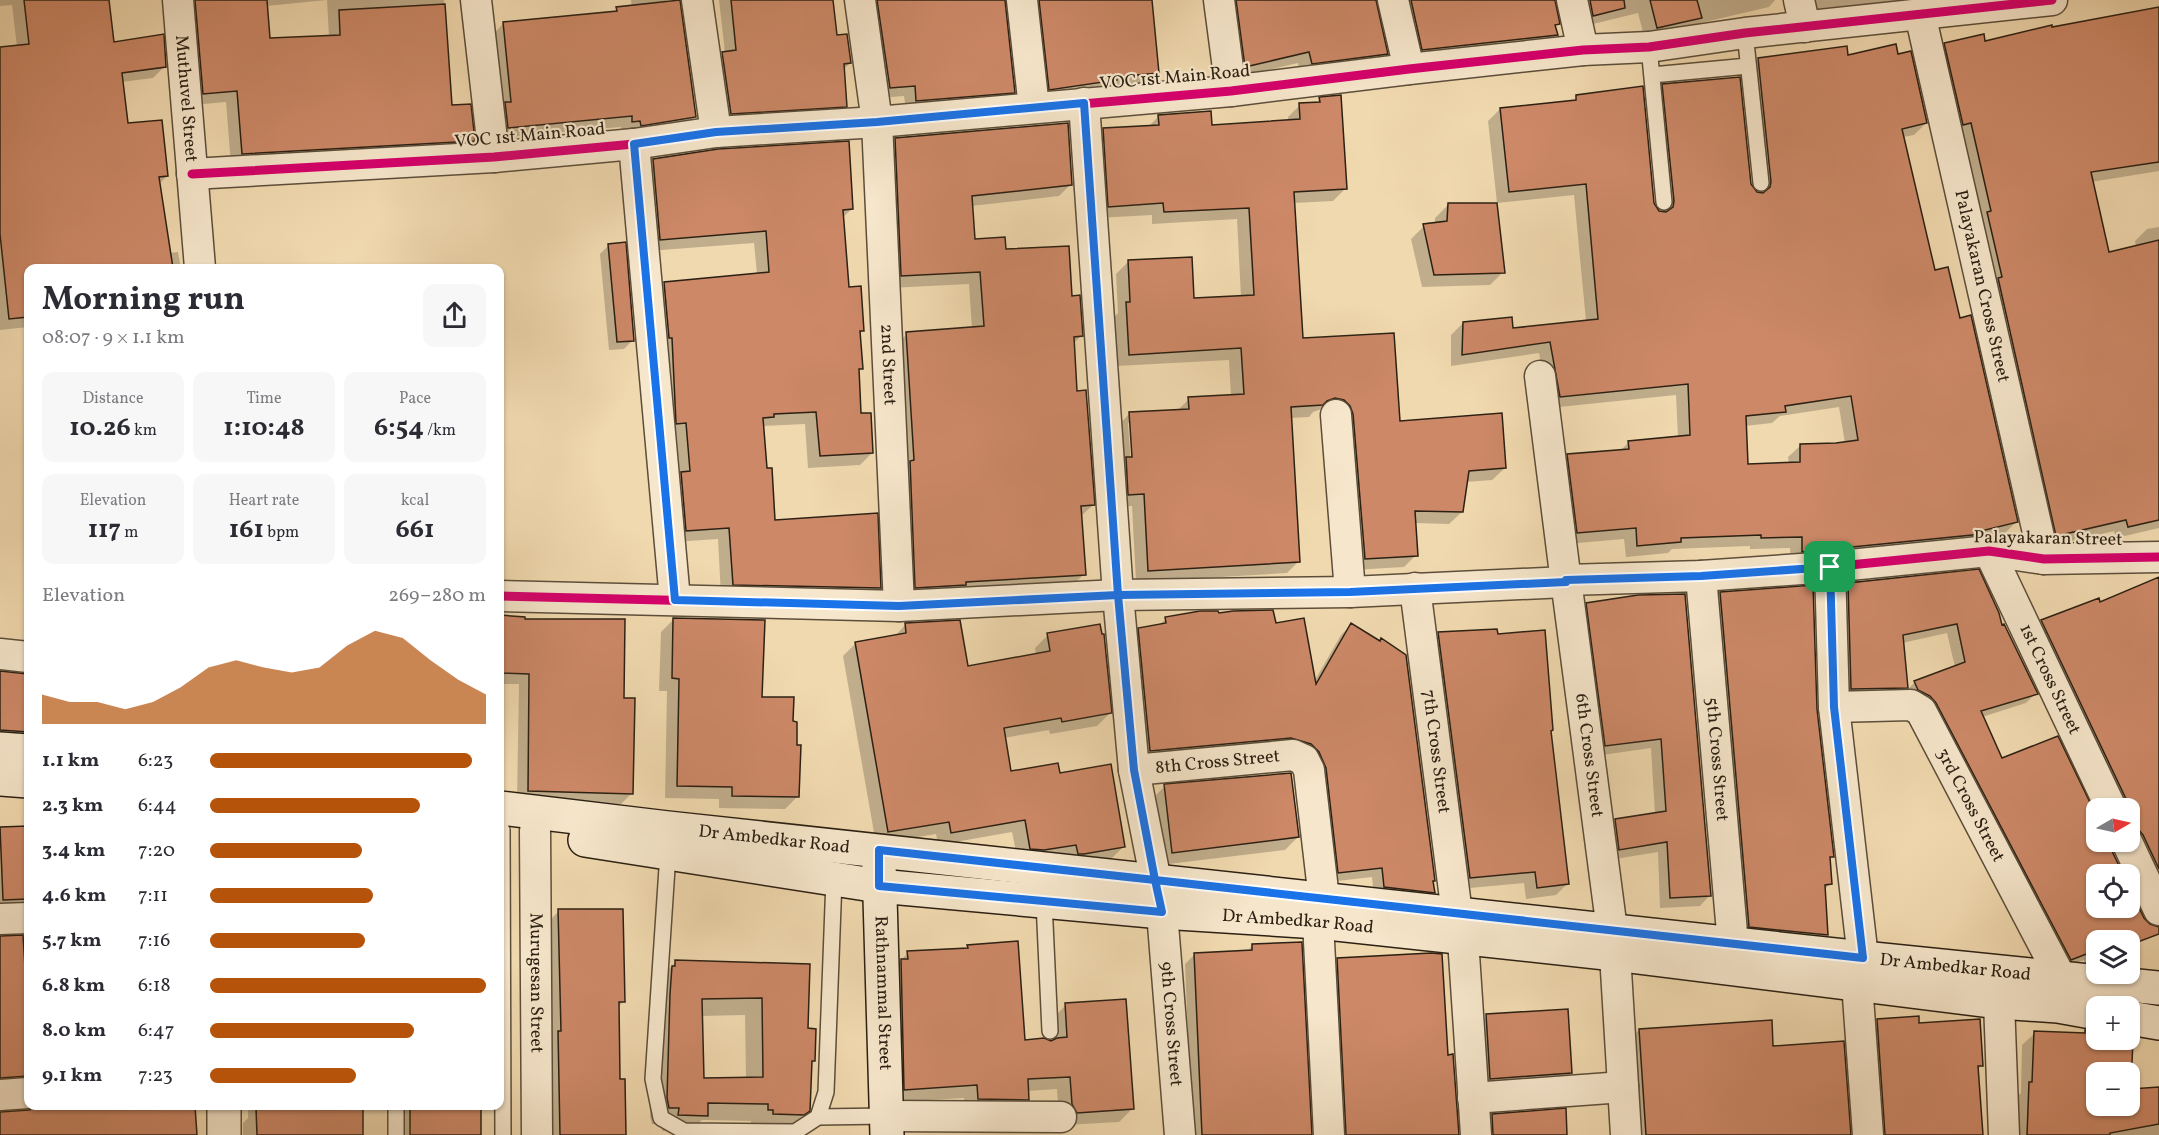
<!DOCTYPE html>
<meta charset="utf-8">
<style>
:root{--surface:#fff;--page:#f7f7f7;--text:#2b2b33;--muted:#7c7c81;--accent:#b45309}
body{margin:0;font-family:Vollkorn,serif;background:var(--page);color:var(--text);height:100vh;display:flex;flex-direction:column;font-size:22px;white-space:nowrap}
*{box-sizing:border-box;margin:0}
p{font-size:20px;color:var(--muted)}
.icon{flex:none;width:33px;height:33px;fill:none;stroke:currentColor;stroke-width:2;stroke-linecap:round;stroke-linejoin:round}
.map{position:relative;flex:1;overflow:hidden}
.drawer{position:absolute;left:24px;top:264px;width:480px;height:846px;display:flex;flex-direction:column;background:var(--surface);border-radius:12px;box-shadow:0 2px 4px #0004}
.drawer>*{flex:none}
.needle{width:39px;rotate:81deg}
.controls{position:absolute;left:2086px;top:798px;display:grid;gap:12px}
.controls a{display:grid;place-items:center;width:54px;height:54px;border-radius:12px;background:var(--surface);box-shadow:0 2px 4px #0004;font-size:30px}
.pin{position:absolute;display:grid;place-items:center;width:51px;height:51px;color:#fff;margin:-26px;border-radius:12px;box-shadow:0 3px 9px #0006}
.round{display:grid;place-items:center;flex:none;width:63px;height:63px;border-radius:12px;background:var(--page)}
.head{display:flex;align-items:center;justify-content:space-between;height:102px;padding:0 18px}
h1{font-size:33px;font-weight:700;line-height:45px}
.figures{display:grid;grid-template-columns:repeat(3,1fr);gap:9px;height:102px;padding:6px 18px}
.figures div{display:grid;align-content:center;border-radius:12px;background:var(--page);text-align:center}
.figures b{font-size:26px;font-weight:700}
.figures small{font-size:16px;font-weight:400}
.figures p{font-size:16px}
.chart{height:168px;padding:12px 18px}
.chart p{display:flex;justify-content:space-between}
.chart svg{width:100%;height:108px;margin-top:6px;fill:var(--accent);opacity:.7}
ul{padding:0 18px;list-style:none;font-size:20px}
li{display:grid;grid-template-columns:96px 72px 1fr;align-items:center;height:45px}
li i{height:15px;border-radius:8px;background:var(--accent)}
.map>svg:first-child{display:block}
.shadow{fill:#0003;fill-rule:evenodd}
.building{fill:#cc8867;stroke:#2b2013;stroke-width:1.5;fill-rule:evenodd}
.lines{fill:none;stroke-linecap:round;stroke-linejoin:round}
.service-casing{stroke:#5c4e3a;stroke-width:18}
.minor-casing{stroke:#5c4e3a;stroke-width:33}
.tertiary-casing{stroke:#5c4e3a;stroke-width:36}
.secondary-casing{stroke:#2b2013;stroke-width:36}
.service{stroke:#f6e6cb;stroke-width:15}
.minor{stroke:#f6e6cb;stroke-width:30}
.tertiary{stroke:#f6e6cb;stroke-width:33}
.secondary{stroke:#f6e6cb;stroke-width:33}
.cycleway-casing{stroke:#f6e6cb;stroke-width:13}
.cycleway{stroke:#d6006c;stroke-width:9}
.route-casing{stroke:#fff;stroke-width:12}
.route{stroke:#1a73e8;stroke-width:8}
.labels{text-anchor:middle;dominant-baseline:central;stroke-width:4.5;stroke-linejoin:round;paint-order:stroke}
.street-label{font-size:18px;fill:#2b2013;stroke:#f6e6cb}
</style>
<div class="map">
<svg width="2159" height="1135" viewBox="0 0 2159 1135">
<rect width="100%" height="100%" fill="#f1d9af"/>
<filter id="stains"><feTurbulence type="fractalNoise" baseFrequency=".00333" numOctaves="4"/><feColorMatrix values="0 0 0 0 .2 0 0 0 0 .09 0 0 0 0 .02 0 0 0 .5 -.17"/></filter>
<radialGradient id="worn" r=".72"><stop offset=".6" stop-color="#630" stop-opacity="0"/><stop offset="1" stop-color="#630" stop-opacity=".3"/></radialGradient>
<path class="shadow" d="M0 0H107L112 43 165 66 153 78 121 82 127 125 167 176 159 184 169 253 178 252 181 268H28V327L0 330V48L17 47 12 5 0 6Z
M179 0H444L451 107 473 140 462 152 231 165 226 102 192 105ZM327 0 329 37 268 39 266 6Z
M631 0H667L695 117 684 128 622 132 621 127 497 138 492 35 504 23 632 11Z
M719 0H832L836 37 850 63 843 70 845 106 834 117 720 124 711 65 725 53Z
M865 0H1004L1013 92 1003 103 906 111 904 96 879 98Z
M1025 0H1150L1157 72 1147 83 1107 87 1039 100Z
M1222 0H1363L1386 54 1374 66 1300 75 1298 63 1234 78Z
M1405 0H1551L1556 35 1544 47 1411 61Z
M1576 0H1775L1769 7 1692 25 1688 30 1645 40 1638 13 1581 27Z
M1799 0H1910L1901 9 1806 17Z
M2159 8V171L2091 182 2108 254 2136 247 2135 241 2147 229 2159 227V528L2116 538 2114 531 2045 547 1933 57 1945 45 1984 43Z
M1847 57 1926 123 1914 135 1903 137 1934 272 1959 320 2016 522 2004 534 1973 541 1791 563 1790 548 1750 549V546L1672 549 1668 553 1626 557 1624 539 1566 544 1556 468 1568 456 1619 452 1629 442 1678 438 1676 395 1549 408 1539 353 1451 366V335L1463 323 1511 329 1586 321 1574 195 1497 203 1488 121 1500 109 1653 203 1659 212 1662 213 1651 97 1663 85 1756 193 1759 194 1746 72 1758 60ZM1839 407 1845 443 1800 446 1788 457 1789 464 1747 465 1745 426 1772 423 1780 416Z
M1320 99 1345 189 1333 201 1294 203 1302 339 1398 423 1505 468 1492 480 1466 482 1462 512 1449 524 1414 523 1416 555 1404 567 1353 570 1330 411 1322 409 1313 412 1309 417 1290 418 1299 561 1287 573 1136 582 1132 506 1117 507 1118 426 1130 413 1177 411 1189 399 1231 396 1229 360 1117 366 1115 316 1118 313 1116 274 1128 262 1193 300 1241 297 1237 219 1152 224V215L1097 218 1091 142 1104 129 1148 127 1159 116 1210 126 1288 121V117L1300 105 1315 104ZM1128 423H1131L1134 464 1131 465Z
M896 139 1071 184 1059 196 971 206 974 241 1005 251 1070 297 1081 336 1073 344 1075 393 1093 505 1080 517 1084 574 1072 586 904 599 895 346 907 334 972 328 969 284 890 288 884 151Z
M653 160 852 209 842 218 847 289 863 330 859 335 861 368 858 372 860 415 872 453 860 465 808 468 805 424 763 426 766 470 773 521 879 588 867 600 721 596 718 539 674 542 652 296 664 284 757 274 754 243 648 251 641 172Z
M1448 205 1503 272 1490 285 1422 287 1411 239 1424 226 1435 224V218Z
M609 245 633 340 624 349 609 350 600 254Z
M2159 578V911L2130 842V808H2111L2029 635 2042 622 2099 604Z
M1848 584 2001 627 2036 693 2026 703 1982 717 2002 760 2097 820V842H2105L2118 874H2097V908L2130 907 2136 942 2130 948V940H2097V963L2086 967 2084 960 2061 969 1905 692 1915 682 1955 667 1947 633 1902 643 1906 687 1896 697 1841 699 1838 594Z
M1720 593 1815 709 1832 856 1829 860 1830 884 1824 890 1827 935 1818 944 1740 935 1711 603Z
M1638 597 1710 895 1700 906 1660 908 1658 852 1609 860 1605 831 1615 820 1655 814 1651 748 1595 756 1577 615 1587 604Z
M1217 615 1274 625 1314 682 1341 635 1351 625 1434 881 1432 882 1433 892 1423 902 1374 897 1372 877 1329 882 1310 762 1140 760 1129 639 1139 629 1159 625 1166 619Z
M500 617 524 618 632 793 621 804 517 801 519 684H500Z
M674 619 761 698 792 723 798 796 785 809 719 808V799L665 798 667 691H659L661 632Z
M906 624 967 667 1036 655 1035 648 1048 635 1110 713 1097 726 1050 734 1049 730 1004 738 1010 773 1059 775 1123 847 1110 860 1070 867 1018 861 1012 832 938 845 936 834 876 844 843 656 856 643 894 637Z
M1439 634 1550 731 1567 884 1556 895 1526 899 1524 883 1459 889 1427 645Z
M0 673 28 675V749L0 742Z
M1165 786 1298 837 1285 850 1160 865 1152 799Z
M28 827V918L0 912V829Z
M559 911 623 1002 617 1008 619 1081 624 1135H548L547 923Z
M28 937V1092L0 1088V938Z
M968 946 1024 1041 1051 1042 1054 1041 1053 1018 1066 1005 1132 1109 1119 1122 1064 1125 1059 1117 1057 1089 1027 1091V1099L1014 1112H965L964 1098 892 1102 895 966 908 953 964 950Z
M1252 946 1310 1135H1192L1185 964 1195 954 1247 951Z
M1338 960 1446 1056 1457 1135H1336L1328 970Z
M676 962 808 966 806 1030 814 1061 811 1064 808 1110 791 1128 751 1126V1121L702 1120 689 1132 662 1131V1125L652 1124 650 1116 654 1012 659 979ZM745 1015 746 1079 702 1080 701 1016Z
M1487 1016 1571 1073 1562 1081 1482 1087 1478 1024Z
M1878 1021 1918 1025 1981 1066 1977 1070 1982 1135H1873L1865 1033Z
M1639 1030 1772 1047 1849 1135H1634L1627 1042Z
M2085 1031 2097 1033V1040L2132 1039 2130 1081V1072H2097V1106H2130V1090L2159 1088V1135H2016L2017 1096 2021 1093 2022 1045 2035 1033 2082 1034Z
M34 1106H193L195 1135H0V1114L33 1111Z
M248 1106H330V1110L362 1135H243V1123L248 1118Z
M393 1106H479L480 1135H394Z
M1493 1115 1566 1135H1483L1482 1126Z"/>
<path class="building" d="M24 0H109L114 42 164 34 166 67 122 73 128 123 162 120 168 176 159 177 173 268H28V317L9 319 0 234V47L29 44Z
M195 0H267L270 38 340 35 339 10 445 4 452 105 471 104 475 141 242 154 237 91 203 94Z
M680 0 696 117 641 126 640 121 632 122V116L508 128 505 102H511L503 22 617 11 616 7Z
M731 0H833L837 35 847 34 851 63 844 64 847 107 731 114 722 52 736 50Z
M877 0H1005L1015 93 916 101 915 86 890 88Z
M1039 0H1152L1159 73 1116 77 1117 80 1049 90Z
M1236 0H1376L1388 54 1312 64 1309 52 1245 67Z
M1411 0H1555L1560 24 1555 25 1558 35 1422 50Z
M1590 0H1624L1625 8 1593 16Z
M1650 0H1697L1702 18 1657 28Z
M2159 7V162L2091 172 2109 252 2159 240V520L2128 527 2126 520 2056 536 1998 278 2002 277 1987 212 1991 211 1971 123 1963 125 1944 43 1984 34 1985 41 2052 25V27Z
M1896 44 1898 54 1911 51 1927 123 1902 129 1935 270 1948 267 1960 318 1971 315 2018 522 1981 531 1982 534 1802 552V537L1761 538V535L1681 538V542L1637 546 1636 528 1577 533 1567 454 1629 449 1628 441 1690 435 1688 384 1560 397 1550 342 1462 355 1463 322 1512 317 1513 328 1598 319 1586 184 1509 192 1500 108 1576 100V95L1643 86 1654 203 1659 211 1666 212 1673 207 1674 201 1662 84 1740 77 1751 184 1757 192 1763 193 1770 187 1771 182 1758 58 1847 46 1848 55ZM1851 396 1858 440 1836 443 1800 444V462L1748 464 1746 416 1786 412 1785 406Z
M1341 95 1347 189 1294 192 1303 338 1394 333 1400 421 1502 413 1506 468 1469 471 1463 512 1415 511 1418 556 1365 559 1353 414 1350 406 1344 400 1335 398 1327 401 1323 405 1291 407 1300 562 1148 571 1144 494 1128 495 1126 457H1132L1129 412 1189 409 1188 397 1244 394 1241 348 1129 355 1126 302H1130L1128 260 1192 257 1194 298 1254 295 1249 208 1164 212 1163 203 1108 207 1103 128 1159 125 1158 115 1211 111 1212 125 1300 119 1299 103 1320 102 1319 97Z
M1068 123 1072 185 972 196 975 239 1005 237 1006 249 1069 246 1072 296 1080 295 1083 336 1074 337 1077 391 1086 390 1095 505 1081 506 1086 575 966 582V585L915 588 910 461 914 460 906 332 984 326 980 272 901 276 895 138Z
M849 141 853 209 843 210 849 287 861 286 864 331H860L863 369H859L861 413H871L873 453 820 456 816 412 774 414V417L763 418 767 468H772L775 520 878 513 881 588 733 585 729 528 686 531 681 472 690 471 686 423 676 424 672 338H669L664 282 769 272 766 231 660 240 653 159 718 149Z
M1448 203H1497L1505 273 1434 275 1423 224 1447 221Z
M626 242 634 341 617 342 608 244Z
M1979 569 1999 613 2002 625 2004 624 2038 694 1981 711 2002 758 2058 736 2097 817V842H2110L2111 849 2123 874H2097V908H2130V889L2144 918 2150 924 2159 927V934L2130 945V940H2097V958L2094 951 2071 960 1936 703 1930 696 1918 690 1914 681 1965 662 1957 624 1903 635 1908 688 1851 689 1848 583Z
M2159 577V869L2143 835 2137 828 2130 825V808H2128L2127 801 2041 620 2099 598 2100 602Z
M1813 585 1817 709 1834 857H1830L1832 884 1825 885 1828 935 1749 927 1720 592Z
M1685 594 1711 896 1670 898 1667 842 1619 850 1615 819 1666 811 1661 739 1605 746 1586 603 1638 595Z
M1273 610 1276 623 1304 618 1316 684 1351 623 1380 641 1381 638 1406 655 1435 881H1433L1435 893 1384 887 1382 868 1338 873 1326 768 1319 752 1311 744 1291 738 1150 751 1138 628 1166 623 1165 617 1200 611H1218L1219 613 1233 611Z
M500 615 525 617V619H625L624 698H635L633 794 528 791 529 674 500 673Z
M673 618 765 620 762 697H794L793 721 797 722V745H801L799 797 732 796V787L677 786 679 679 672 678Z
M960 620 968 666 1050 651 1047 633 1100 624 1102 634H1104L1112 713 1062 722 1061 718 1004 728 1011 771 1058 763 1060 773 1111 764 1125 847 1084 854H1078L1076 845 1044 850 1030 849 1025 820 951 833 949 822 888 832 855 642 906 633 905 623Z
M1497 629 1498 634 1545 630 1553 730 1551 731 1569 884 1537 888 1535 872 1470 878 1438 632Z
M0 671 28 674V732L0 730Z
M1291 773 1299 837 1172 853 1164 784Z
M28 826V899L3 900 0 827Z
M558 909H623L625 1002H619L620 1079H625L626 1135H560L558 1031H561Z
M23 935 26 982H28V1076L0 1078V936Z
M1018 941 1025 1040 1044 1038 1051 1041 1057 1038 1067 1037 1065 1003 1126 999 1134 1109 1077 1113 1072 1104 1070 1077 1028 1079 1029 1100 978 1099 977 1085 904 1090 901 959H908L907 951 968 948 967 945Z
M1302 942 1312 1135H1202L1194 953 1252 950V944Z
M1431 953 1442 954 1448 1055 1453 1054 1459 1135H1346L1337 958Z
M675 960 810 964 808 1028 816 1029 815 1061H812L810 1111 804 1115 773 1114V1110H768V1104L708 1103V1116L678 1115 679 1108H669L667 1098 670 994 672 966H675ZM762 998 763 1077 704 1078 702 999Z
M1568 1009 1572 1073 1490 1079 1486 1014Z
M1919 1016V1023L1980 1019 1983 1066H1978L1983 1135H1885L1877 1019Z
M1772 1020 1773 1046 1844 1041 1851 1135H1646L1639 1029Z
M2085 1030 2097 1031V1040H2130V1037L2133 1038 2131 1089 2159 1087V1124L2110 1133V1135H2027L2029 1082H2032L2034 1031 2085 1033ZM2097 1072H2130V1106H2097Z
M39 1106H195L197 1135H0V1112L29 1110Z
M410 1106H481V1135H410Z
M256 1108 363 1109V1135H257Z
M1566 1108 1567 1135H1493L1492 1114Z"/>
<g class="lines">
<g class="service-casing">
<path id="service" d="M1745 33 1761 183
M1649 47 1664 202
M1652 75 1748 66
M502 830 503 1135
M668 853 653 1079 661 1118 684 1131 795 1132 818 1117 826 1092 834 879
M1044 902 1050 1031
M818 1117 887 1116
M396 1135V1106"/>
</g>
<g class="minor-casing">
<g id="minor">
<path id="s1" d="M178 0 200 268"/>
<path d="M476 0 494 157"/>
<path d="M697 0 716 132"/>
<path id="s2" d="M860 0 877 122 899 606"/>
<path d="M1022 0 1034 108"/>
<path d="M1219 0 1231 91"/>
<path d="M1393 0 1409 69"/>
<path d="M1572 0 1583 50"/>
<path d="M1799 0 1805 27"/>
<path id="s3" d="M1920 14 2044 559"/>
<path id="s4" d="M1084 103 1118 595 1134 770 1162 912 1180 1135"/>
<path d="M634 144 675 600"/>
<path d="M192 174 494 157 634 144 716 132 877 122 1231 91 1409 69 1583 50 1649 47 1745 33 2052 0"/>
<path d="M1540 376 1566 582"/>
<path d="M1336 415 1350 592"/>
<path id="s5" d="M1989 551 2111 808"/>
<path d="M1830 567 1834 707 1863 958"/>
<path id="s6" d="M1701 576 1733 944"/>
<path id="s7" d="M1566 580 1612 930"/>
<path id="s8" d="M1415 588 1457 914"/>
<path d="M500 596 899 606 1118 595 1350 592 1566 582V580L1701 576 1830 567 1989 551 2044 559 2159 557"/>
<path d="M0 654 28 657"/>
<path id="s9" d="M1834 707 1911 705 1921 711 2061 978"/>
<path id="s10" d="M1134 770 1293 755 1304 760 1309 770 1324 899"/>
<path id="s11" d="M535 831 537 1135"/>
<path d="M2127 842 2159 910"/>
<path d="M0 919 28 918"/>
<path d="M1318 922 1329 1135"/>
<path d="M1463 939 1476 1135"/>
<path d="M1615 954 1626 1135"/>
<path d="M1857 983 1868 1135"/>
<path d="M1999 1002 2004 1135"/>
<path d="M0 1095 28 1093"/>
<path d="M1473 1098 1623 1087"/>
<path d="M887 1116 1061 1117"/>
</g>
</g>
<g class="tertiary-casing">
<path id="tertiary" d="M224 1106V1135"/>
</g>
<g class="secondary-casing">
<g id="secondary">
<path d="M0 749 28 751"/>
<path d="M0 779 28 781"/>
<path id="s12" d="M500 808 668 828 1863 958 2159 988"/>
<path id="s13" d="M585 840 879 886 1162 912 1318 922 1615 954 1999 1002 2058 1006 2097 1013"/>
<path id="s14" d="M879 864 887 1135"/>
<path d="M2130 1018 2159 1023"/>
</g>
</g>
<use href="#service" class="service"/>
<use href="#minor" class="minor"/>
<use href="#tertiary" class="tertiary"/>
<use href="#secondary" class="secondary"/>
<g class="cycleway-casing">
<path id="cycleway" d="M192 174 494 157 634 144 716 132 877 122 1231 91 1409 69 1583 50 1649 47 1745 33 2052 0
M500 596 899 606 1118 595 1350 592 1566 582V580L1701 576 1830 567 1989 551 2044 559 2159 557"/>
</g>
<use href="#cycleway" class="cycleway"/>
</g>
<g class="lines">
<g class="route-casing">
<path id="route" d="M1830 567 1701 576 1566 580V582L1350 592 1118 595 899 606 675 600 634 144 716 132 877 122 1084 103 1118 595 1126 683 1134 770 1155 880 879 850V886L1162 912 1155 880 1863 958 1834 707 1830 567"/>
</g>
<use href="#route" class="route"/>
</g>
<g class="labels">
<g class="street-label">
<text transform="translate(1175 78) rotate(-5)">VOC 1st Main Road</text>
<text stroke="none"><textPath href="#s1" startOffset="99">Muthuvel Street</textPath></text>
<text transform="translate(530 136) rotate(-5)">VOC 1st Main Road</text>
<text stroke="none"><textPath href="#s3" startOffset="279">Palayakaran Cross Street</textPath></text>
<text stroke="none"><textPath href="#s2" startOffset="366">2nd Street</textPath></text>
<text transform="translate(2048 539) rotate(1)">Palayakaran Street</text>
<text stroke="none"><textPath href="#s5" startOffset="142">1st Cross Street</textPath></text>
<text stroke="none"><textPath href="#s8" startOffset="165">7th Cross Street</textPath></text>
<text stroke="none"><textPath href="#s7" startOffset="177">6th Cross Street</textPath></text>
<text stroke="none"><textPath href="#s6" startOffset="184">5th Cross Street</textPath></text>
<text stroke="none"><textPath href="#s10" startOffset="84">8th Cross Street</textPath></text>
<text stroke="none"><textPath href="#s9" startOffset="195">3rd Cross Street</textPath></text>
<text stroke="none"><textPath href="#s12" startOffset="276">Dr Ambedkar Road</textPath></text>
<text stroke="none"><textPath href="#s13" startOffset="718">Dr Ambedkar Road</textPath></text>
<text stroke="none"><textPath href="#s12" startOffset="1464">Dr Ambedkar Road</textPath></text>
<text stroke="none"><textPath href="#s11" startOffset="152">Murugesan Street</textPath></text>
<text stroke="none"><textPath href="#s14" startOffset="129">Rathnammal Street</textPath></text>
<text stroke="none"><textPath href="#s4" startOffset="926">9th Cross Street</textPath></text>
</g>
</g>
<rect width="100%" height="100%" filter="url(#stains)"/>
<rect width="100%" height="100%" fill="url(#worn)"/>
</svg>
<div class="controls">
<a><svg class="needle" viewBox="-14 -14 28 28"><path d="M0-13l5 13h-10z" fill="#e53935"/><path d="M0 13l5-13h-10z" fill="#7c7c81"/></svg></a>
<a><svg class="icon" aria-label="locate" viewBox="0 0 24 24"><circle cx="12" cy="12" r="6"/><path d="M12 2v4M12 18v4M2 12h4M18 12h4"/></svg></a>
<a><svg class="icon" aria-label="layers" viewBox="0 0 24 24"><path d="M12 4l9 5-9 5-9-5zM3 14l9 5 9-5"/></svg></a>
<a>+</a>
<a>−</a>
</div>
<div class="pin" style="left:1830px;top:567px;background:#1e9e55"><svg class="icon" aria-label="arrive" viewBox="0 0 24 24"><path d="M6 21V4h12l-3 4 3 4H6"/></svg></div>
<section class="drawer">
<div class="head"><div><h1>Morning run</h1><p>08:07 · 9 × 1.1 km</p></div><a class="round"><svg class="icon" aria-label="share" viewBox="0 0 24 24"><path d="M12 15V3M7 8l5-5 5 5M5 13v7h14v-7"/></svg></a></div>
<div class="figures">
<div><p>Distance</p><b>10.26<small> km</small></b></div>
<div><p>Time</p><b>1:10:48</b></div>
<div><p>Pace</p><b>6:54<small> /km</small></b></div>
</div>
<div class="figures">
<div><p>Elevation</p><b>117<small> m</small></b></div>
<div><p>Heart rate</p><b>161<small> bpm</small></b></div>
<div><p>kcal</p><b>661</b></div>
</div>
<div class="chart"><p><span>Elevation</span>269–280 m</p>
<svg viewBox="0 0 160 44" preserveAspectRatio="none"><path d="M0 44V32L10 35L20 35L30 38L40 35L50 29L60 21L70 18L80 21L90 23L100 21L110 12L120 6L130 9L140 18L150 26L160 32V44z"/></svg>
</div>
<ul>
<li><b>1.1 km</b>6:23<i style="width:95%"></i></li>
<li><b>2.3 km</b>6:44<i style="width:76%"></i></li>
<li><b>3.4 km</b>7:20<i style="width:55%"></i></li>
<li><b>4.6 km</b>7:11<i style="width:59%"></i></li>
<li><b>5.7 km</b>7:16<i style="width:56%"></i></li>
<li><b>6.8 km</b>6:18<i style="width:100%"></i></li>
<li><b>8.0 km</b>6:47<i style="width:74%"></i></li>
<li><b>9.1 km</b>7:23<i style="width:53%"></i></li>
</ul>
</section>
</div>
